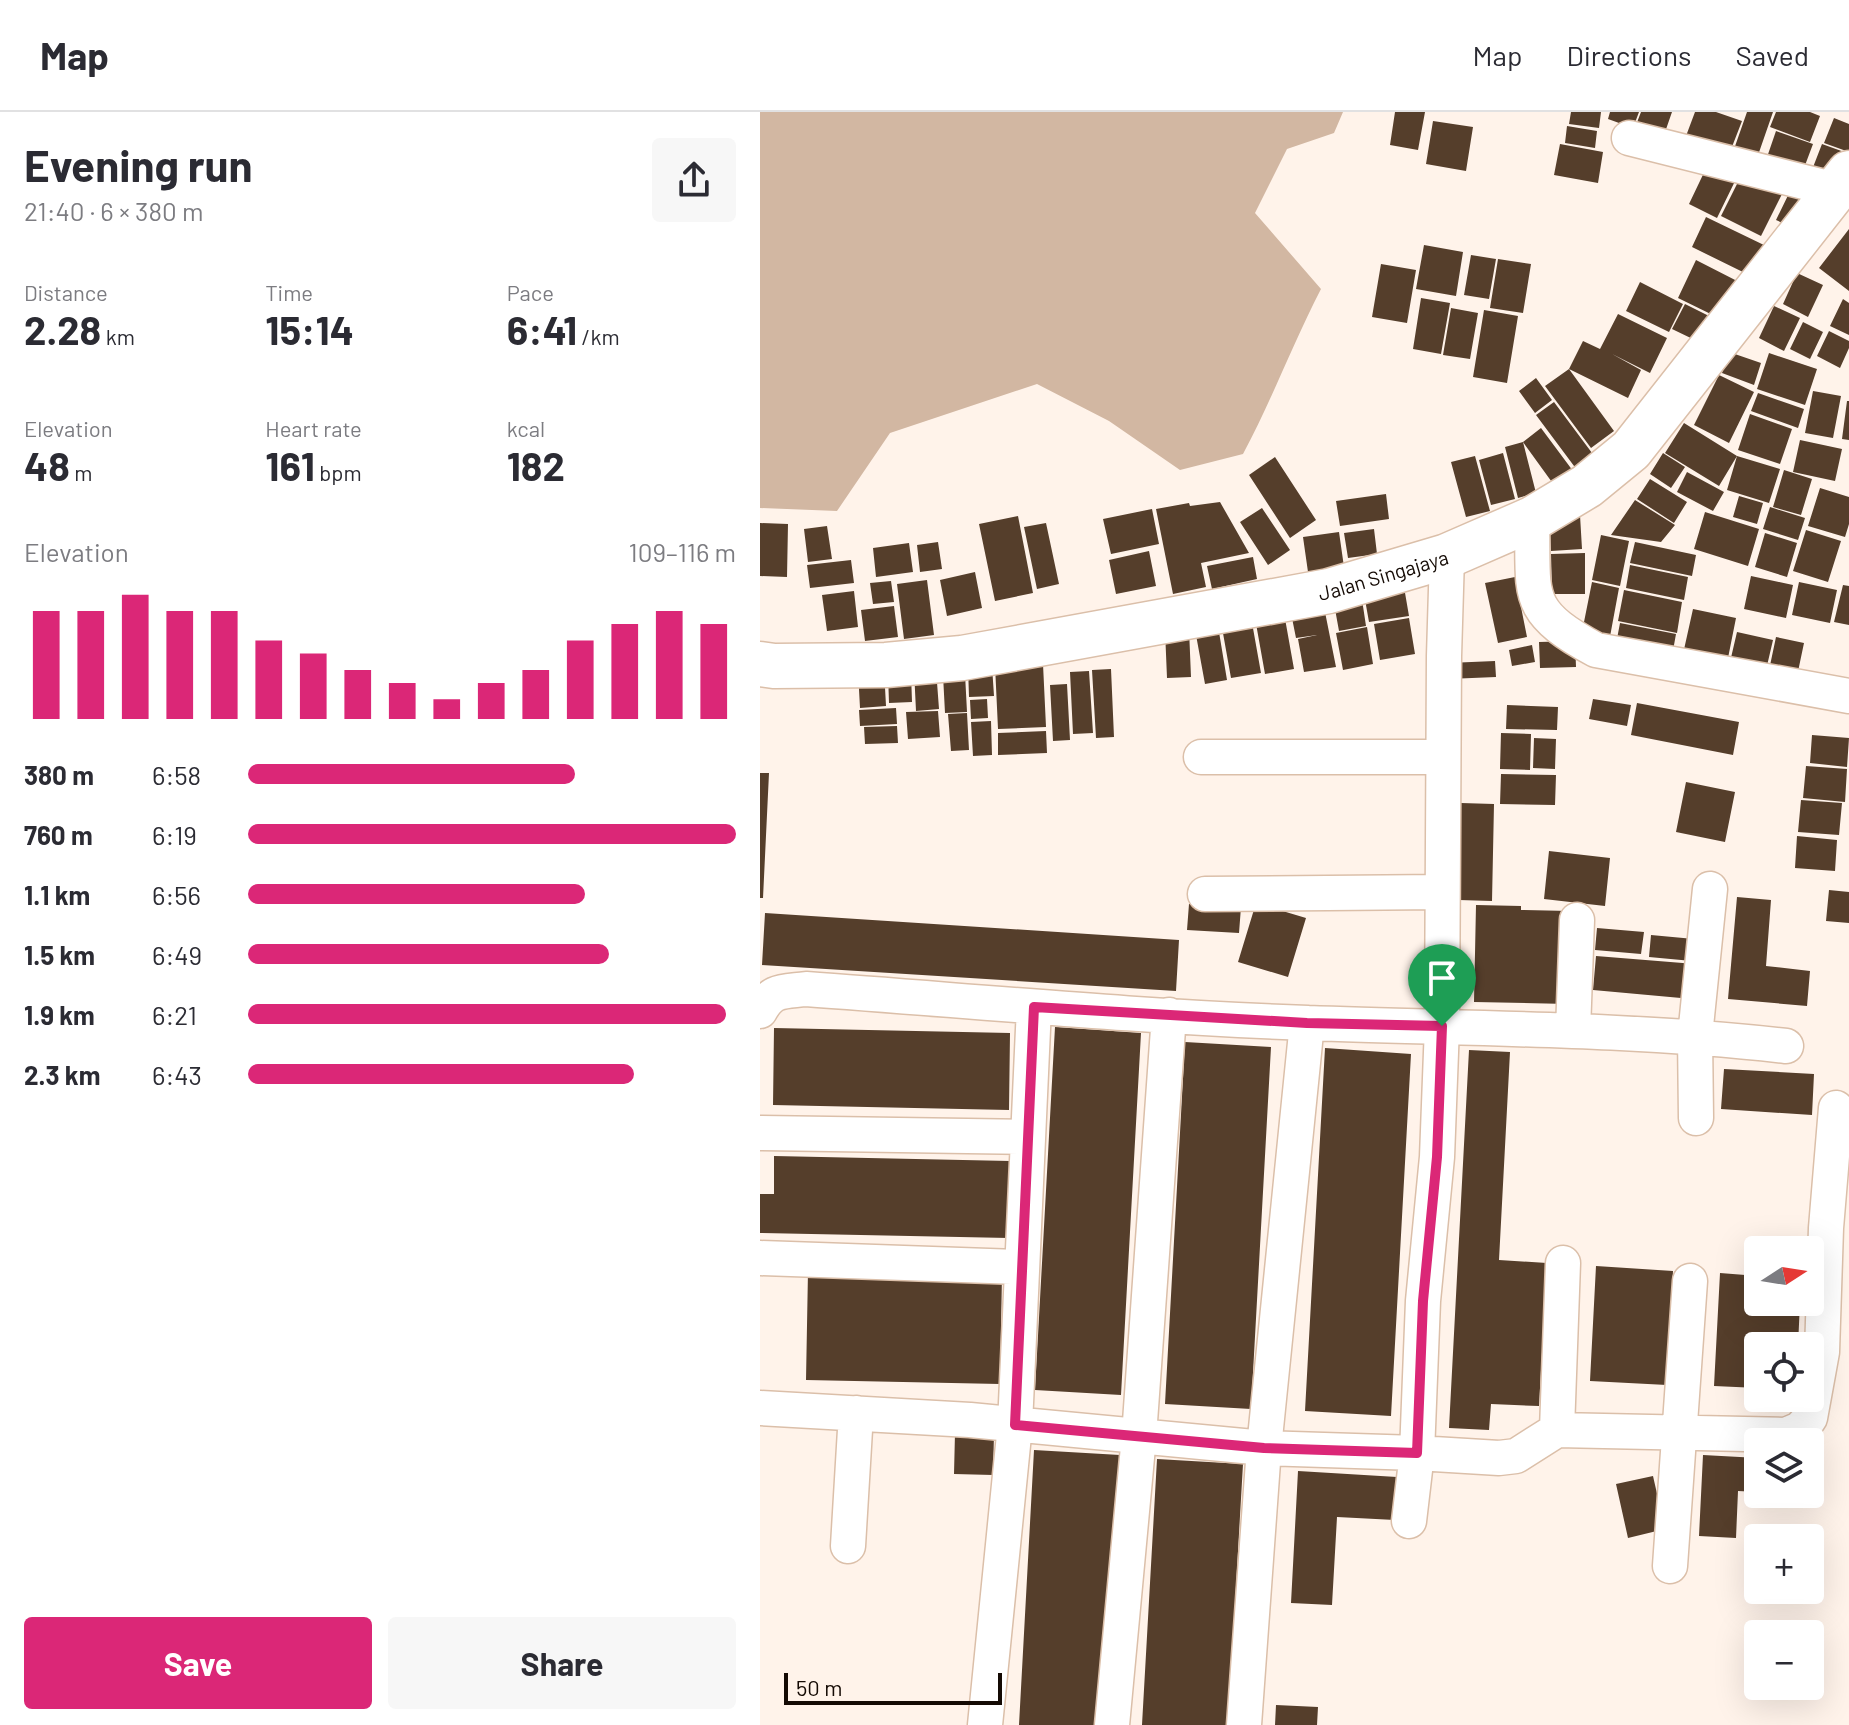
<!DOCTYPE html>
<meta charset="utf-8">
<style>
:root{--surface:#fff;--page:#f7f7f7;--text:#2b2b33;--muted:#7c7c81;--line:#e1e1e2;--accent:#db2777}
body{margin:0;font-family:Barlow,sans-serif;background:var(--page);color:var(--text);height:100vh;display:flex;flex-direction:column;font-size:30px;white-space:nowrap}
*{box-sizing:border-box;margin:0}
p{font-size:26px;color:var(--muted)}
.icon{flex:none;width:44px;height:44px;fill:none;stroke:currentColor;stroke-width:2;stroke-linecap:round;stroke-linejoin:round}
.map{position:relative;flex:1;overflow:hidden}
.side{display:flex;flex-direction:column;background:var(--surface);width:760px}
.side>*{flex:none}
.needle{width:52px;rotate:78deg}
.tools{position:absolute;left:984px;top:1124px;display:grid;gap:16px}
.tools a{display:grid;place-items:center;width:80px;height:80px;border-radius:8px;background:var(--surface);box-shadow:0 8px 32px #0002;font-size:40px}
.scale{position:absolute;left:24px;bottom:20px;width:218px;box-sizing:border-box;padding-left:8px;border:4px solid #140a04;border-top:0;font-size:22px;line-height:28px;white-space:nowrap;color:#140a04;-webkit-text-stroke:6px #fff3ea;paint-order:stroke}
.pin{position:absolute;display:grid;place-items:center;width:68px;height:68px;color:#fff;margin:-82px -34px;border-radius:50% 50% 50% 0;rotate:-45deg;box-shadow:0 0 8px #0007}
.pin .icon{rotate:45deg}
.round{display:grid;place-items:center;flex:none;width:84px;height:84px;border-radius:8px;background:var(--page)}
.head{display:flex;align-items:center;justify-content:space-between;height:136px;padding:0 24px}
h1{font-size:44px;font-weight:700;line-height:60px}
.figures{display:grid;grid-template-columns:repeat(3,1fr);gap:12px;height:136px;padding:8px 24px}
.figures div{display:grid;align-content:center}
.figures b{font-size:40px;font-weight:700}
.figures small{font-size:22px;font-weight:400}
.figures p{font-size:22px}
.chart{height:224px;padding:16px 24px}
.chart p{display:flex;justify-content:space-between}
.chart svg{width:100%;height:144px;margin-top:8px;stroke:var(--accent);stroke-width:6}
.button{display:flex;gap:16px;margin-top:auto;padding:16px 24px}
.button a{flex:1;height:92px;border-radius:8px;background:var(--accent);color:#fff;font-size:32px;font-weight:700;line-height:92px;text-align:center}
.button a+a{background:var(--page);color:var(--text)}
ul{padding:0 24px;list-style:none;font-size:26px}
li{display:grid;grid-template-columns:128px 96px 1fr;align-items:center;height:60px}
li i{height:20px;border-radius:10px;background:var(--accent)}
header{display:flex;align-items:center;gap:48px;box-sizing:border-box;height:112px;padding:0 40px;background:var(--surface);border-bottom:2px solid var(--line)}
header strong{font-size:38px}
nav{display:flex;gap:44px;margin-inline-start:auto;font-size:28px}
main{display:flex;flex:1;min-height:0}
.map>svg:first-child{display:block}
.forest{fill:#d2b7a2}
.building{fill:#553e2b}
.lines{fill:none;stroke-linecap:round;stroke-linejoin:round}
.minor-casing{stroke:#dbbfa9;stroke-width:37}
.tertiary-casing{stroke:#dbbfa9;stroke-width:47}
.minor{stroke:#fff;stroke-width:34}
.tertiary{stroke:#fff;stroke-width:44}
.route-casing{stroke:#fff;stroke-width:16}
.route{stroke:#db2777;stroke-width:10}
.labels{text-anchor:middle;dominant-baseline:central;stroke-width:8;stroke-linejoin:round;paint-order:stroke}
.street-label{font-size:20px;fill:#140a04;stroke:#fff3ea}
</style>
<header>
<strong>Map</strong>
<nav><a>Map</a><a>Directions</a><a>Saved</a></nav>
</header>
<main>
<section class="side">
<div class="head"><div><h1>Evening run</h1><p>21:40 · 6 × 380 m</p></div><a class="round"><svg class="icon" aria-label="share" viewBox="0 0 24 24"><path d="M12 15V3M7 8l5-5 5 5M5 13v7h14v-7"/></svg></a></div>
<div class="figures">
<div><p>Distance</p><b>2.28<small> km</small></b></div>
<div><p>Time</p><b>15:14</b></div>
<div><p>Pace</p><b>6:41<small> /km</small></b></div>
</div>
<div class="figures">
<div><p>Elevation</p><b>48<small> m</small></b></div>
<div><p>Heart rate</p><b>161<small> bpm</small></b></div>
<div><p>kcal</p><b>182</b></div>
</div>
<div class="chart"><p><span>Elevation</span>109–116 m</p>
<svg viewBox="0 0 160 44" preserveAspectRatio="none"><path d="M5 44V11M15 44V11M25 44V6M35 44V11M45 44V11M55 44V20M65 44V24M75 44V29M85 44V33M95 44V38M105 44V33M115 44V29M125 44V20M135 44V15M145 44V11M155 44V15"/></svg>
</div>
<ul>
<li><b>380 m</b>6:58<i style="width:67%"></i></li>
<li><b>760 m</b>6:19<i style="width:100%"></i></li>
<li><b>1.1 km</b>6:56<i style="width:69%"></i></li>
<li><b>1.5 km</b>6:49<i style="width:74%"></i></li>
<li><b>1.9 km</b>6:21<i style="width:98%"></i></li>
<li><b>2.3 km</b>6:43<i style="width:79%"></i></li>
</ul>
<div class="button"><a>Save</a><a>Share</a></div>
</section>
<div class="map">
<svg width="1089" height="1613" viewBox="0 0 1089 1613">
<rect width="100%" height="100%" fill="#fff3ea"/>
<path class="forest" d="M0 0H583L574 21 527 37 495 101 561 177C533 231 512 288 483 342L420 358 349 309 277 272 130 321 77 399 0 396Z"/>
<path class="building" d="M635 0H665L658 38 630 33Z
M811 0H841L839 16 809 12Z
M850 0H879L873 16 848 7Z
M881 0H912L904 23 876 13Z
M935 0H956L982 9 970 40 926 24Z
M987 0H1013L996 49 973 40Z
M1016 0H1050L1060 4 1050 30 1010 15Z
M1074 6 1089 12V40L1064 31Z
M673 9 713 15 706 59 666 52Z
M807 14 837 19 835 36 805 31Z
M1016 19 1053 32 1041 64 1005 51Z
M800 32 843 40 838 71 794 63Z
M1062 32 1087 41 1076 72 1050 63Z
M950 48 978 63 957 106 929 92Z
M984 58 1024 78 1001 124 961 104Z
M1034 71 1054 81 1036 117 1016 108Z
M946 105 1006 134 991 164 932 135Z
M1089 117V179L1059 156Z
M664 133 703 140 696 184 656 177Z
M711 143 736 147 729 187 704 183Z
M738 147 771 152 763 201 730 196Z
M936 148 981 171 963 208 918 186Z
M621 152 656 158 647 211 612 205Z
M1037 161 1063 173 1048 205 1023 192Z
M880 170 923 192 909 220 866 199Z
M661 186 690 191 681 242 653 237Z
M1083 187 1089 191V223L1070 214Z
M925 192 951 205 939 230 912 217Z
M1014 194 1040 206 1024 239 999 226Z
M691 196 718 201 710 247 683 243Z
M724 198 758 204 747 271 713 265Z
M858 202 907 226 890 261 852 242 881 258 868 286 809 257 823 229 840 237Z
M1043 210 1063 220 1050 247 1030 237Z
M1069 219 1089 229V236L1080 256 1057 244Z
M969 240 1001 251 994 273 962 261Z
M1009 241 1057 257 1045 293 997 277Z
M809 257 854 319 831 336 785 274Z
M959 263 994 280 969 331 934 313Z
M776 266 792 288 775 301 759 279Z
M1053 279 1081 284 1073 326 1045 321Z
M998 281 1044 297 1038 316 991 299Z
M1087 289H1089V328L1082 327Z
M794 290 835 345 817 358 776 303Z
M990 302 1032 317 1020 352 978 338Z
M924 311 977 344 1020 357 1009 391 967 378 977 344 959 374 905 341Z
M781 316 813 359 794 373 763 330Z
M1040 328 1082 337 1075 369 1033 360Z
M763 330 776 381 758 386 745 335Z
M743 341 755 387 731 393 719 348Z
M903 341 925 355 911 376 890 362Z
M715 344 730 399 706 405 691 350Z
M515 345 556 408 530 426 489 363Z
M1024 358 1052 367 1041 403 1013 395Z
M927 360 964 380 953 399 917 380Z
M890 367 927 390 914 411 877 387Z
M1060 376 1089 385V412L1085 425 1048 414Z
M626 382 629 407 580 414 576 389Z
M979 384 1003 391 997 412 973 405Z
M875 388 915 413 901 430 851 423Z
M460 390 489 441 441 451 446 475 413 482 396 397 429 391 430 394Z
M1010 395 1045 406 1038 428 1003 417Z
M502 396 530 438 508 453 480 410Z
M392 397 399 432 351 442 343 407Z
M945 400 999 417 988 454 934 437Z
M820 403 822 437 791 439 789 405Z
M258 404 273 481 235 489 219 412Z
M0 411 28 412 27 465 0 464Z
M286 411 299 472 277 477 264 415Z
M67 414 72 447 48 450 44 417Z
M614 417 617 442 588 446 584 421Z
M1046 418 1081 429 1068 470 1033 459Z
M579 420 584 455 548 460 543 425Z
M1005 421 1037 431 1027 465 995 455Z
M841 423 869 429 860 474 832 468Z
M178 430 182 457 160 460 157 433Z
M875 430 936 443 932 464 870 451Z
M149 431 153 460 116 465 113 436Z
M389 439 396 474 356 482 349 448Z
M825 441V482H792L791 442Z
M493 445 497 467 452 477 447 454Z
M91 448 94 471 50 476 47 453Z
M870 453 928 465 924 488 866 476Z
M215 460 222 496 187 504 180 468Z
M991 464 1033 473 1026 506 984 497Z
M755 465 767 525 738 531 725 471Z
M167 468 174 523 144 527 137 472Z
M131 469 134 490 113 492 110 471Z
M832 470 859 476 849 530 821 525Z
M1039 470 1077 478 1070 511 1032 503Z
M1083 473 1089 474V513L1074 510Z
M644 475 649 504 609 510 604 482Z
M864 478 922 490 917 521 858 509Z
M94 479 98 515 67 519 62 483Z
M601 481 606 514 579 519 573 486Z
M134 494 138 525 105 529 101 498Z
M564 495 576 555 544 560 538 527 557 523 536 526 531 501Z
M933 497 976 506 967 551 923 542Z
M524 501 534 557 505 562 495 506Z
M491 505 501 561 471 566 461 510Z
M649 506 655 542 620 548 614 512Z
M457 508 467 568 445 572 434 512Z
M860 511 916 522 912 544 856 532Z
M607 515 613 552 583 558 576 521Z
M429 517 431 565 407 566 405 518Z
M977 520 1013 528 1006 558 970 550Z
M1016 525 1044 531 1036 569 1008 563Z
M815 529 816 555 780 556 779 530Z
M772 533 775 550 752 554 749 538Z
M735 549 736 565 688 567V551Z
M283 552 286 615 238 617 235 553Z
M232 554 234 584 209 585 208 555Z
M124 557 126 594 100 596 98 559Z
M176 557 179 597 156 599 154 558Z
M351 557 354 625 336 626 332 558Z
M329 559 333 621 313 622 310 560Z
M151 561 152 590 129 591 128 562Z
M205 562 207 600 185 601 183 563Z
M307 572 310 628 293 629 290 573Z
M227 587 228 606 211 607 210 588Z
M833 587 871 593 867 614 829 607Z
M877 591 979 610 973 643 871 623Z
M747 593 798 595 797 618 746 617Z
M136 596 137 612 100 614 99 598Z
M178 599 180 625 148 627 146 600Z
M207 601 209 638 191 639 188 602Z
M231 609 232 643 213 644 211 610Z
M137 614 138 631 105 632 104 615Z
M286 619 287 641 238 643V621Z
M741 621 771 622 770 658 740 657Z
M1052 623 1089 626 1087 655 1050 651Z
M774 626 796 627 795 657 773 656Z
M1046 654 1087 657 1085 690 1043 686Z
M0 661H9L3 786H0Z
M741 662 796 663 795 693 740 692Z
M926 670 975 680 965 730 916 720Z
M1041 688 1082 691 1079 723 1038 720Z
M701 691 734 692 732 789 699 788Z
M1037 724 1077 728 1075 759 1035 756Z
M789 739 850 746 845 794 784 787Z
M1069 778 1089 780V811L1066 809Z
M977 785 1011 788 1006 854 1050 859 1047 894 968 887Z
M496 791 546 806 528 865 478 850Z
M429 792 481 795 479 821 427 818Z
M716 793 761 794V798L810 799 808 892 714 890Z
M5 801 419 828 416 879 2 853Z
M837 816 884 820 881 842 835 838Z
M891 823 934 827 932 849 889 845Z
M836 844 935 852 932 887 833 878Z
M295 915 381 921 361 1283 275 1278Z
M14 916 250 921 249 998 13 993Z
M425 930 511 935 491 1297 405 1292Z
M565 936 651 942 631 1304 545 1299Z
M709 938 750 940 739 1148 787 1151 779 1294 731 1292 729 1318 689 1316Z
M964 957 1054 962 1052 1003 961 997Z
M14 1044 250 1049 249 1126 0 1121V1082H14Z
M836 1154 913 1159 907 1273 830 1269Z
M48 1159 242 1163 240 1272 46 1268Z
M960 1161 998 1164V1190H1040L1038 1234H998V1276L954 1274Z
M195 1321 234 1322 233 1363 194 1362Z
M274 1338 360 1343 345 1613H259Z
M943 1343 998 1346V1380L978 1379 976 1426 939 1424Z
M397 1347 483 1352 468 1613H382Z
M538 1359 637 1365 635 1408 577 1405 572 1493 531 1491Z
M893 1364 905 1417 868 1426 856 1372Z
M516 1593 558 1595 557 1613H515Z"/>
<g class="lines">
<g class="minor-casing">
<path id="minor" d="M869 26 1076 78
M772 407C774 484 762 498 836 538L1089 584
M441 645H683
M445 782 682 780
M0 899C12 877 22 880 46 877 213 889 380 905 548 911 707 917 867 916 1026 934
M813 919 817 808
M936 1006 935 924 950 777
M0 1021 268 1025
M0 1146 261 1155
M0 1296 210 1308 504 1336 657 1341 663 1189 677 1045 682 914 684 544 687 444
M797 1318 803 1151
M649 1409 657 1341 739 1346 756 1344 797 1318 1026 1323 1040 1317 1050 1306 1062 1240 1066 1116 1076 996
M88 1434 96 1301
M910 1454 930 1169
M225 1613 255 1313 274 895
M352 1613 379 1324 409 903
M484 1613 504 1336 547 911"/>
</g>
<g class="tertiary-casing">
<g id="tertiary">
<path id="s1" d="M0 552 14 554 126 553 202 546 569 479 687 444 772 407 827 374 871 338 1089 61"/>
</g>
</g>
<use href="#minor" class="minor"/>
<use href="#tertiary" class="tertiary"/>
</g>
<g class="lines">
<g class="route-casing">
<path id="route" d="M274 895 547 911 682 914 677 1045 663 1189 657 1341 504 1336 255 1313Z"/>
</g>
<use href="#route" class="route"/>
</g>
<g class="labels">
<g class="street-label">
<text stroke="none"><textPath href="#s1" startOffset="632">Jalan Singajaya</textPath></text>
</g>
</g>
</svg>
<div class="tools">
<a><svg class="needle" viewBox="-14 -14 28 28"><path d="M0-13l5 13h-10z" fill="#e53935"/><path d="M0 13l5-13h-10z" fill="#7c7c81"/></svg></a>
<a><svg class="icon" aria-label="locate" viewBox="0 0 24 24"><circle cx="12" cy="12" r="6"/><path d="M12 2v4M12 18v4M2 12h4M18 12h4"/></svg></a>
<a><svg class="icon" aria-label="layers" viewBox="0 0 24 24"><path d="M12 4l9 5-9 5-9-5zM3 14l9 5 9-5"/></svg></a>
<a>+</a>
<a>−</a>
</div>
<div class="scale">50 m</div>
<div class="pin" style="left:682px;top:914px;background:#1e9e55"><svg class="icon" aria-label="arrive" viewBox="0 0 24 24"><path d="M6 21V4h12l-3 4 3 4H6"/></svg></div>
</div>
</main>
